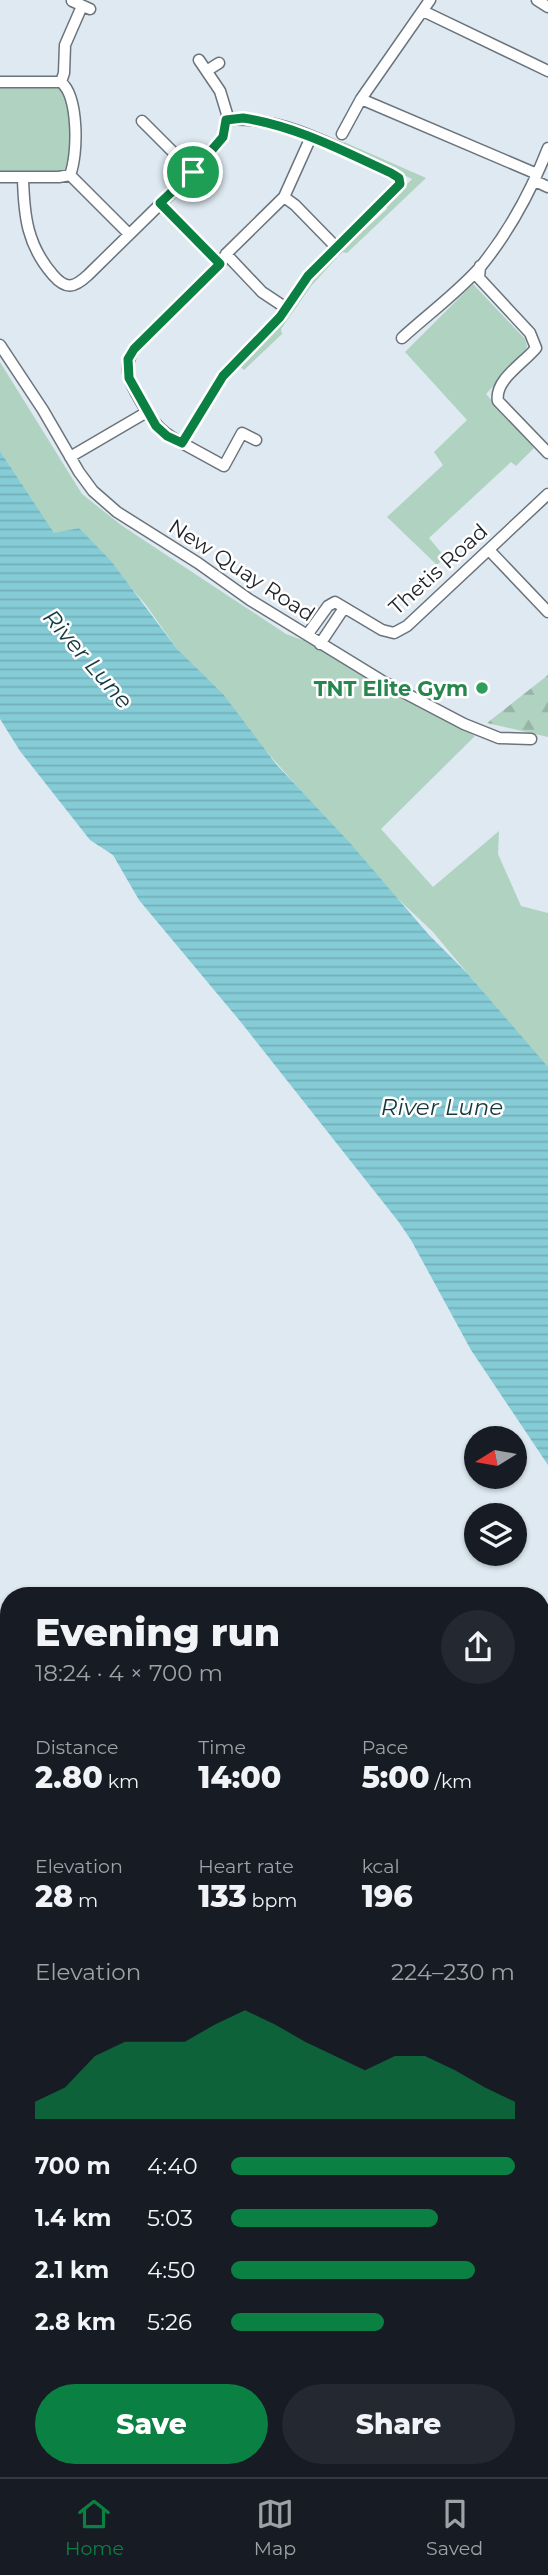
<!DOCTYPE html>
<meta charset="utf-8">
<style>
:root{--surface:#171b24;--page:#242831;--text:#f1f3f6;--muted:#9ea1a6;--line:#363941;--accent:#0b8043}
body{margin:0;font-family:Montserrat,sans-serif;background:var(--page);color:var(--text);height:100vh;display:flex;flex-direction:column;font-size:26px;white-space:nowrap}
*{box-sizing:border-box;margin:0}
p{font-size:23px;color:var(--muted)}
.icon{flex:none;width:38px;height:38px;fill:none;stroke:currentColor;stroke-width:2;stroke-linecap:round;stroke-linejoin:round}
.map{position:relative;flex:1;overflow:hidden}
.details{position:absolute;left:0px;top:1587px;width:550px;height:891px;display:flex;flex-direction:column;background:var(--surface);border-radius:28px 28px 0 0;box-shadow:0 2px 5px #0004}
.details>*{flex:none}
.needle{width:46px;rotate:259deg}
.tools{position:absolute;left:464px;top:1426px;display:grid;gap:14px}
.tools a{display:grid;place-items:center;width:63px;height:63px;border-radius:50%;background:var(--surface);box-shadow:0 2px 5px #0004;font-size:35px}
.pin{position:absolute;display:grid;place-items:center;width:60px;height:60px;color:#fff;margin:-30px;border:4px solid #fff;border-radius:50%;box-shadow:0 2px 7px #0007}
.round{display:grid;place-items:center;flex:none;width:74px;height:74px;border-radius:37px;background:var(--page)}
.headline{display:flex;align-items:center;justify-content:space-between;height:119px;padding:0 35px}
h1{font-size:38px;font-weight:800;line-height:52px}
.metrics{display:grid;grid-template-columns:repeat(3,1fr);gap:10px;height:119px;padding:7px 35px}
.metrics div{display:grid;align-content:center}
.metrics b{font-size:30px;font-weight:800}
.metrics small{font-size:19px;font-weight:400}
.metrics p{font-size:19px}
.chart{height:196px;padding:14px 35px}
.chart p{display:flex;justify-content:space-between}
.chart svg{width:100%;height:126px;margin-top:7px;fill:var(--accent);opacity:.7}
.button{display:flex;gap:14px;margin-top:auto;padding:14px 35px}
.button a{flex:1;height:80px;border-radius:42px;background:var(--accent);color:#fff;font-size:28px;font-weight:800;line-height:80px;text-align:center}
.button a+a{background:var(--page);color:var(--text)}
ul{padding:0 35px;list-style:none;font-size:23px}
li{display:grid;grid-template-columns:112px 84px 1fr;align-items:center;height:52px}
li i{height:18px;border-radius:9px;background:var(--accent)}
.tab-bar{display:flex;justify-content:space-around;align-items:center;height:98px;border-top:2px solid var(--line);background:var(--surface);font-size:19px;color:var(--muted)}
.tab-bar a{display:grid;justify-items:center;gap:4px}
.tab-bar .current{color:var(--accent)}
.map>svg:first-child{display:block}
.commercial{fill:#eed9cc}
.green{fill:#b0d3c1}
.forest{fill:url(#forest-firs)}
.water{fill:url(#water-rules)}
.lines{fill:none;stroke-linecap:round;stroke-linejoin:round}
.stream{stroke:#85ccd6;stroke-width:2.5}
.minor-casing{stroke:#6b747c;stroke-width:13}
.highway-casing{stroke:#c5c6c7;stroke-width:18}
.minor{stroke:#fff;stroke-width:10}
.highway{stroke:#f7b422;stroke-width:14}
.route-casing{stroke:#fff;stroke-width:14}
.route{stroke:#0b8043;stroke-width:9}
.leisure-dot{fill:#2e9e5b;stroke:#fff;stroke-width:2.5}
.labels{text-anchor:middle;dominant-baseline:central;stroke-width:5;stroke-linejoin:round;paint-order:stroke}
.street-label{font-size:21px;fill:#212428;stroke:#fff}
.leisure-label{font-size:21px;font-weight:bold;fill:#27864d;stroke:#fff;text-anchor:end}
.water-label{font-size:23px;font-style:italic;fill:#16393e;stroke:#fff}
</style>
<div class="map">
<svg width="548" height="2477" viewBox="0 0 548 2477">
<defs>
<pattern id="forest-firs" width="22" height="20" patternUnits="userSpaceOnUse" patternTransform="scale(1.75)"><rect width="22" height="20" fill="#b0d3c1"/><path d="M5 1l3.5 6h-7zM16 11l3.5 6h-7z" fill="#97b5a6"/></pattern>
<pattern id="water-rules" width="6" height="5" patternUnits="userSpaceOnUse" patternTransform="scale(1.75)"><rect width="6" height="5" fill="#85ccd6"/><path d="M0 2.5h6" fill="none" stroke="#73afb8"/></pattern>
</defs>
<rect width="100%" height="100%" fill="#dee9f1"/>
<path class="commercial" d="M0 2172 9 2174V2469H43L41 2477H0Z"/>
<path class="green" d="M0 82H61L72 99 70 175 0 177Z
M344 142 426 178 347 253 342 252 311 286 281 329 282 334 244 370 238 365 243 360 246 361 267 340 266 337 303 287H307L326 266 327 262 360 230H364L387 209 386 205 412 179 379 163 378 160 342 147Z
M473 284 525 339 527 346 525 353 486 394 534 448 516 466 511 462 429 538 445 557 437 565 387 517 443 465 434 452 467 420 405 352Z
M0 362 82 494 121 525 286 634 313 644 475 736 381 829 433 887 499 831 498 854 521 906 548 913V1070L433 932 395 896 350 847 177 649 146 605 79 528 54 534 0 451Z
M0 1755 9 1758V1806L0 1803Z
M541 1791 548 1801V1874L541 1878Z
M546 2042 548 2222 541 2225V2045Z
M0 2087 9 2092V2174L0 2172Z
M43 2469H156V2477H41Z"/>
<path class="forest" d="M548 675V737L487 723Z
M548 1926V1972L541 1977V1933Z
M0 1967 9 1980V2040L0 2035Z
M0 2172 9 2174V2237L0 2235Z"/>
<path class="water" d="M0 451 54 533 79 528 111 561 177 649 223 694 276 764 350 843 429 935 467 973 548 1067V1465L471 1350 411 1240 398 1221 240 1021 139 900 113 855 90 840 20 751 0 719Z"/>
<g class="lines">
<path class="stream" d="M541 1798 542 1797
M161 2477 162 2469"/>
<g class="minor-casing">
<path id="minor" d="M537 0 548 7
M72 1 90 9
M423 11 548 71
M208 70 219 63
M0 82H61C79 97 78 155 70 175L59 177H0
M61 82 64 73 65 45 82 6
M361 99 537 174
M142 121 193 172
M342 134 361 99 430 0
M70 175 129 234
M23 178C24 216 27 245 53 275 66 290 74 288 88 275L193 172 223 137 227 114 220 91 199 60
M535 181 548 187
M284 197 295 205 337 248
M160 203 220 264
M226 254 262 292 286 308
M480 266 479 278 530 333 536 348C524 363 494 380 498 401L548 453
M402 338C427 315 461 290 482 265 510 230 532 189 548 148
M0 345 43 410 79 472 93 491 117 512 198 563 250 600 384 682 464 724 499 738 531 739
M147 412C135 390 119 373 134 349L220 264 226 254 284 197 311 137
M182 443 224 466 242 433 256 440
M70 457 147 412C157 427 166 435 182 443L223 376 280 317 308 276 400 184 399 178 391 173C339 149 284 115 226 120
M489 550 548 612
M307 635 328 606 335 602 382 630 394 633 407 626 548 494
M320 644 344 608
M0 1815 9 1820
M541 1889 548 1885"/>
</g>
<g class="highway-casing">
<path id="highway" d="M0 2054 9 2059
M541 2397 548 2402"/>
</g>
<use href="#minor" class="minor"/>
<use href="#highway" class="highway"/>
</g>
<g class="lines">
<g class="route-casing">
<path id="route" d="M243 118C296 126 343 151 391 173L399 178 400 184 308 276 280 317 223 376 182 443 167 436 156 426 129 378 128 359 134 349 220 264 160 203 193 172 223 137 226 120Z"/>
</g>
<use href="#route" class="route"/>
</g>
<circle class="leisure-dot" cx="482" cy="688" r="7"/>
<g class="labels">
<g class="street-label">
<text transform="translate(438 569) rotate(-42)">Thetis Road</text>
<text transform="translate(242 570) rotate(33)">New Quay Road</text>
</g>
<g class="leisure-label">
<text x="468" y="688">TNT Elite Gym</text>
</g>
<g class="water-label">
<text transform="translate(88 659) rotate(49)">River Lune</text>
<text x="442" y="1107">River Lune</text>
</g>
</g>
</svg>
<div class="tools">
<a><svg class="needle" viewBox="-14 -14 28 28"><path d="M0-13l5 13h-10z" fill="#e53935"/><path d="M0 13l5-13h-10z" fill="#9ea1a6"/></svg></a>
<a><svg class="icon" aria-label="layers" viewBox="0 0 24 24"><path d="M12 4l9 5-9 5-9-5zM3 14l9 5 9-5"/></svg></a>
</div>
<div class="pin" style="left:193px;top:172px;background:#1e9e55"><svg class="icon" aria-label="arrive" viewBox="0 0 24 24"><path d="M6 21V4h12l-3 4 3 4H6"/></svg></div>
<section class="details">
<div class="headline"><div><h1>Evening run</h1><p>18:24 · 4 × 700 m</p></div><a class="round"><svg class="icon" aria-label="share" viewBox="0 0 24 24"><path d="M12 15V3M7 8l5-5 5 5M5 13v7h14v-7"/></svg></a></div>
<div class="metrics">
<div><p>Distance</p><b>2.80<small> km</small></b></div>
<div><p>Time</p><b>14:00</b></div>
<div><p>Pace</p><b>5:00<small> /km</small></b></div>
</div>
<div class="metrics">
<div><p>Elevation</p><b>28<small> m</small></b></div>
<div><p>Heart rate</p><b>133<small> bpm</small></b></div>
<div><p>kcal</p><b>196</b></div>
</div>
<div class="chart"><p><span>Elevation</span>224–230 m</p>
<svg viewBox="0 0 160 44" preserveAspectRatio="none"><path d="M0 44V38L10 33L20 22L30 17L40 17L50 17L60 11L70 6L80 11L90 17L100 22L110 27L120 22L130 22L140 27L150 33L160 38V44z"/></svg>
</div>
<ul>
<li><b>700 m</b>4:40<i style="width:100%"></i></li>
<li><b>1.4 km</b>5:03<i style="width:73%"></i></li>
<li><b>2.1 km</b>4:50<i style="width:86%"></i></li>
<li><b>2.8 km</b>5:26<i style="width:54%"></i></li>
</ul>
<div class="button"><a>Save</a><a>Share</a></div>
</section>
</div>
<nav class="tab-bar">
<a class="current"><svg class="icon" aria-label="home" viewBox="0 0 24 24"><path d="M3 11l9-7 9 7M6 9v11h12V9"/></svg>Home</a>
<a><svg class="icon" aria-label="map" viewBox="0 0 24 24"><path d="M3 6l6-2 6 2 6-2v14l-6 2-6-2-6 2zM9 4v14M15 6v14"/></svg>Map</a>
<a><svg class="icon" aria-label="saved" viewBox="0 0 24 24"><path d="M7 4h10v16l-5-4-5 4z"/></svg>Saved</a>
</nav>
